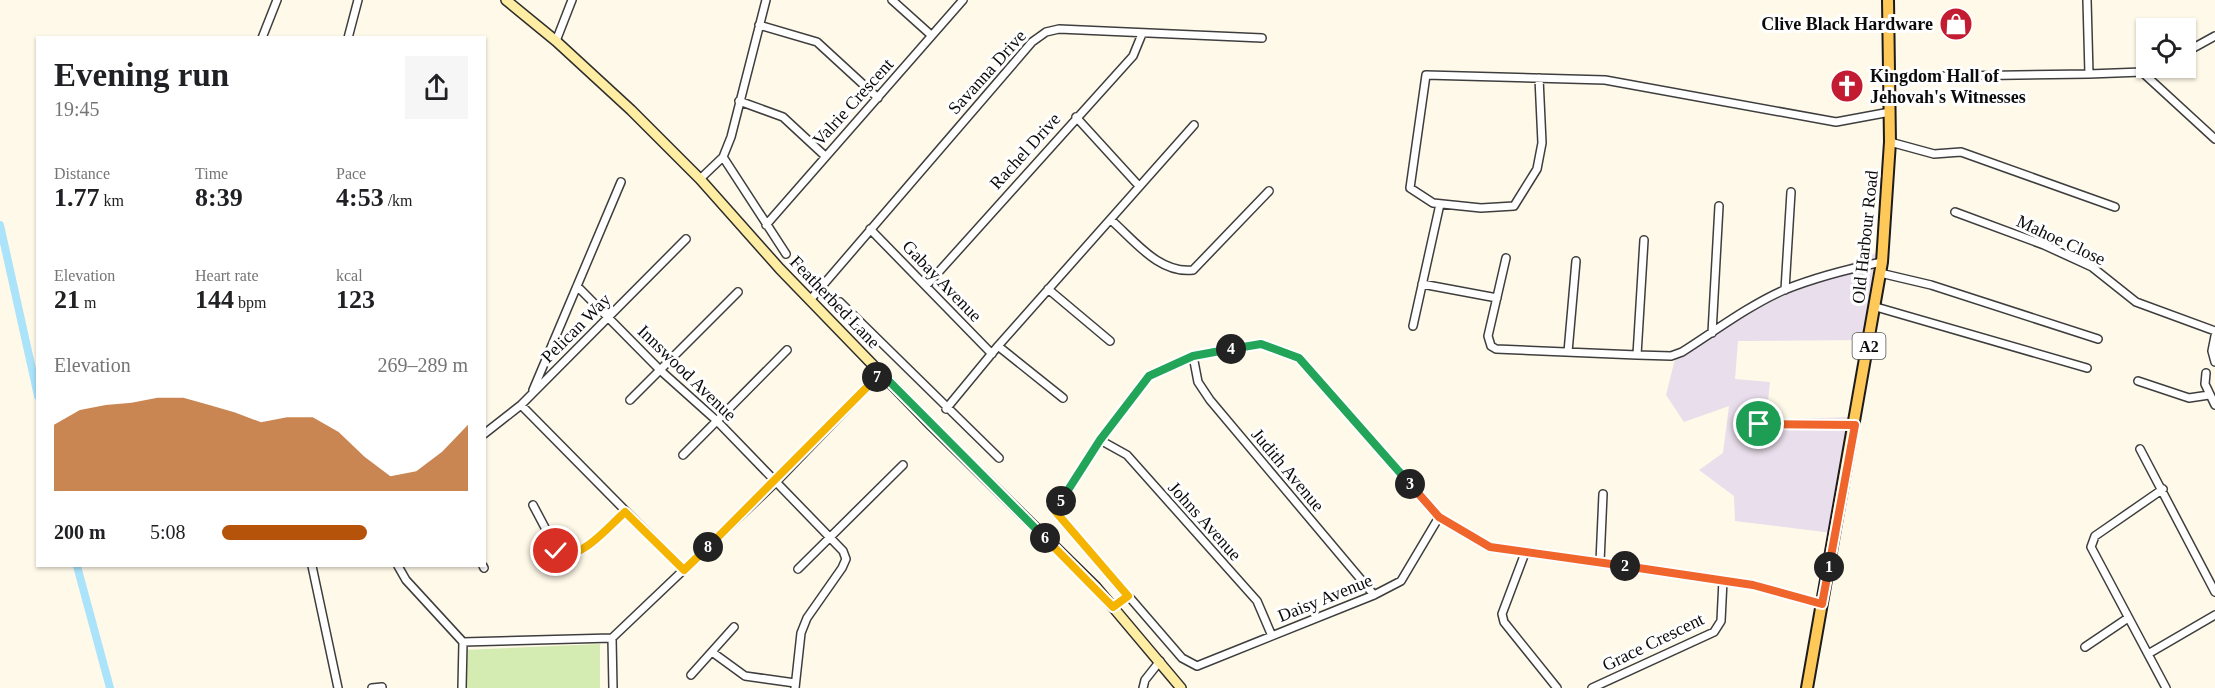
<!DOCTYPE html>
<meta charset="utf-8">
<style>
:root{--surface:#fff;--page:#f6f6f6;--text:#202124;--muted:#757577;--accent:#b45309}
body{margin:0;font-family:"Times New Roman",serif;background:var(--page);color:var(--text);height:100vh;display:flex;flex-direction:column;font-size:22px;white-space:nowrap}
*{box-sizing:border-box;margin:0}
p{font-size:20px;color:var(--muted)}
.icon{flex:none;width:33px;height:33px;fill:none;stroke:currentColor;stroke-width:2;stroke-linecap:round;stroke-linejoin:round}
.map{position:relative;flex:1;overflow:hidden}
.details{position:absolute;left:36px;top:36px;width:450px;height:531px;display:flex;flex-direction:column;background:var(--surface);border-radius:0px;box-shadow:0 2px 4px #0004}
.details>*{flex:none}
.controls{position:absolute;left:2136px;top:18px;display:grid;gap:12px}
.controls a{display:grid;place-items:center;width:60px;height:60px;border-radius:0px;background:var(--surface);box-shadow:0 2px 4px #0004;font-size:30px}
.pin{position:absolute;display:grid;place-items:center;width:51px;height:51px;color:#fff;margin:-26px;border:3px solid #fff;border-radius:50%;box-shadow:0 2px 6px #0007}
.km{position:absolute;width:30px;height:30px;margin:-15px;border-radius:50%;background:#222;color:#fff;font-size:16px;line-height:30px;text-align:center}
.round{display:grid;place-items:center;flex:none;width:63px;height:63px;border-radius:0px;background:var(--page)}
.head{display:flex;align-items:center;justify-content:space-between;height:102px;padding:0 18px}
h1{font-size:33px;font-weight:700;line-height:45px}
.figures{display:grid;grid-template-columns:repeat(3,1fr);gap:9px;height:102px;padding:6px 18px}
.figures div{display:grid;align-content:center}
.figures b{font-size:26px;font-weight:700}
.figures small{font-size:16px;font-weight:400}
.figures p{font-size:16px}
.chart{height:168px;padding:12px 18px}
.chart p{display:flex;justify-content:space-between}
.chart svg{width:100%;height:108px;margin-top:6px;fill:var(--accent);opacity:.7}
ul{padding:0 18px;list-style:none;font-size:20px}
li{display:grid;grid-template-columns:96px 72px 1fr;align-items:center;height:45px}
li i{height:15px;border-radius:8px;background:var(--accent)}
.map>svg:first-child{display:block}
.industrial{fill:#e9deeb}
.green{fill:#d4ebb1}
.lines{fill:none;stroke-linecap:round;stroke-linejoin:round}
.canal{stroke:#aae3fa;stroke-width:8}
.street-casing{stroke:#3e3e3e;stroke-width:10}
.secondary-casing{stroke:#2d2d2d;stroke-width:12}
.primary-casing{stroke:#1c1c1c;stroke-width:14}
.street{stroke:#fff;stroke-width:7}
.secondary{stroke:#ffeda4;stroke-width:9}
.primary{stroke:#ffc959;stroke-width:10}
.split-1-casing{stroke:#fff;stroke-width:12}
.split-2-casing{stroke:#fff;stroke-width:12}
.split-3-casing{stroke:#fff;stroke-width:12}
.split-4-casing{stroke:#fff;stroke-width:12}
.split-5-casing{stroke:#fff;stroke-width:12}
.split-6-casing{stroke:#fff;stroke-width:12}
.split-7-casing{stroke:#fff;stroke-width:12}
.split-8-casing{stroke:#fff;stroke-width:12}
.split-9-casing{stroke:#fff;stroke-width:12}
.split-1{stroke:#f0652b;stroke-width:8}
.split-2{stroke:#f0652b;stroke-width:8}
.split-3{stroke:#f0652b;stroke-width:8}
.split-4{stroke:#22a559;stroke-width:8}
.split-5{stroke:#22a559;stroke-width:8}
.split-6{stroke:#f5b400;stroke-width:8}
.split-7{stroke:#22a559;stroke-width:8}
.split-8{stroke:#f5b400;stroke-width:8}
.split-9{stroke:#f5b400;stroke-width:8}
.labels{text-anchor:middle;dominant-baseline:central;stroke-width:6;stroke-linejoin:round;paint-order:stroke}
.shield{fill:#fff;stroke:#545454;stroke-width:1.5}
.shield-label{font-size:16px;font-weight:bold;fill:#0b0b0b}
.poi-label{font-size:18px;font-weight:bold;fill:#0b0b0b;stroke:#fff;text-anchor:end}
.street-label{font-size:18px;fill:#0b0b0b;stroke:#fff}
</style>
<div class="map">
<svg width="2215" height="688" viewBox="0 0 2215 688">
<rect width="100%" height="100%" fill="#fff9e9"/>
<path class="industrial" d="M1876 253 1862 340 1738 341 1735 379 1770 382 1766 420 1849 417 1832 533 1735 521 1734 496 1699 470 1723 453 1729 406 1684 422 1666 395 1677 351 1751 303Z"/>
<path class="green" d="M600 644V688H464V650Z"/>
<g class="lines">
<path class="canal" d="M0 225 38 396
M77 566 110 688"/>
<g class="street-casing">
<path id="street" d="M892 0 931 35
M2087 0 2089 74
M759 25 817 42 878 98
M262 38 277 0
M348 38 358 0
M556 41 572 0
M2186 52 2215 36
M2142 72 2215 139
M1889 77 2089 74 2142 72 2155 68
M1539 78 1542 143 1537 169 1514 206 1481 208 1433 203 1410 188 1426 75 1605 80 1836 122 1890 112
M739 101 783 117 824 155
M1076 117 1139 186
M1890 142 1934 154 1961 152 2115 207
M723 157 786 254
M700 179 723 157 731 137 766 0
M1955 212 2044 245 2092 267 2136 302 2215 331
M1111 220C1135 241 1159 274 1193 270L1269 191
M766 225 963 0
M870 229 992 354
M1506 258 1488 336 1491 346 1496 349 1637 355 1671 356 1682 352C1715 331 1748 306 1784 290 1816 277 1848 269 1882 262
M1880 273 1931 285 2098 339
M1422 284 1497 298
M577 286 660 370 717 421 843 551 846 559 842 568 807 618 801 633 795 688
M926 286 1133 56 1142 34
M1048 289 1110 341
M1785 290 1791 192
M811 299 1032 42 1046 32 1059 29 1262 38
M840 302 999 458
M1876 307 2087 368
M1413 326 1440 204
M1712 333 1719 206
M2215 336 2212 351 2215 362
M998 346 1063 398
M1568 352 1576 261
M1637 355 1644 240
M1193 356 1198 382 1210 400 1374 595
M2206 373 2205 384 2215 405
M2138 381 2189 398 2209 395
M533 390 621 182
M630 400 738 292
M521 405 684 570
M946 409 998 346 1194 125
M1759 424 1855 425
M484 434 521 405 686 239
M1100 440 1127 455 1257 601 1272 636
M2140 449 2215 592
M683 455 787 350
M2163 489 2095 536 2091 547 2166 688
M533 505 560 556C585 557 609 527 625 511
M1439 517 1401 581 1374 595 1197 666 1182 658 1055 511 1100 440 1149 376 1193 356 1261 344 1299 358 1439 517 1490 547 1753 585 1822 604
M1525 553 1502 614 1504 622 1557 688
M1600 562 1603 494
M312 566 338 688
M398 566 406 580 463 642
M483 566 484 568
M798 569 903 465
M1113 607 1128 596
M612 638 613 688
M463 642 612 638 776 482 881 373
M2085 647 2128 618
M712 652 745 676 795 683
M2148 654 2215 615
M691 675 734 627
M372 688 382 687
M462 688 463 642
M1143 688 1145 680 1160 661
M1592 688 1714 632 1721 621 1723 580"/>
</g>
<g class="secondary-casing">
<path id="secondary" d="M506 0 556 41 631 110 700 179 780 269 931 425 1096 587 1181 688"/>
</g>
<g class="primary-casing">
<path id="primary" d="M1807 688 1882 262 1890 142 1888 0"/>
</g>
<use href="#street" class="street"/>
<use href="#secondary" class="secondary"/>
<use href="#primary" class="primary"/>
</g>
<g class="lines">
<g class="split-1-casing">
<path id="split-1" d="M1759 424 1855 425 1829 567"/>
</g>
<g class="split-2-casing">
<path id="split-2" d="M1625 566 1753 585 1822 604 1829 567"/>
</g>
<g class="split-3-casing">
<path id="split-3" d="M1410 484 1439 517 1490 547 1625 566"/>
</g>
<g class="split-4-casing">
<path id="split-4" d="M1231 349 1261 344 1299 358 1410 484"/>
</g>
<g class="split-5-casing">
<path id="split-5" d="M1061 501 1100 440 1149 376 1193 356 1231 349"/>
</g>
<g class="split-6-casing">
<path id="split-6" d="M1045 538 1113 607 1128 596 1055 511 1061 501"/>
</g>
<g class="split-7-casing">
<path id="split-7" d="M877 377 881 373 1045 538"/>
</g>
<g class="split-8-casing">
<path id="split-8" d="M708 547 877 377"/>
</g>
<g class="split-9-casing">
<path id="split-9" d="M556 551 560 556C585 556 608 527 625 512L684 570 708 547"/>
</g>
<use href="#split-1" class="split-1"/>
<use href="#split-2" class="split-2"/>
<use href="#split-3" class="split-3"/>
<use href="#split-4" class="split-4"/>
<use href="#split-5" class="split-5"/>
<use href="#split-6" class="split-6"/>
<use href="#split-7" class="split-7"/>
<use href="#split-8" class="split-8"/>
<use href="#split-9" class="split-9"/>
</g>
<defs>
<g id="shop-disc" transform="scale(1.725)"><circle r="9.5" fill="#c31b31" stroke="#fff"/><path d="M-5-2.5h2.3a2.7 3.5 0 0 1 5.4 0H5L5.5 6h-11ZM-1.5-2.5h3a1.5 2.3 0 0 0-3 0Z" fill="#fff"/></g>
<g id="church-disc" transform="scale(1.725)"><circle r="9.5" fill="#c31b31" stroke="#fff"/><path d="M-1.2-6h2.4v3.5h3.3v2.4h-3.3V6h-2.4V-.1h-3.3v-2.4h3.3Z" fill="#fff"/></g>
</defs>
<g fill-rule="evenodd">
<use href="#shop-disc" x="1956" y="24"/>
<use href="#church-disc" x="1847" y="86"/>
</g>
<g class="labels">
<rect class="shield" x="1852.5" y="333" width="33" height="26" rx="4.5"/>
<g class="shield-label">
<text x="1869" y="346">A2</text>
</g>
<g class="poi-label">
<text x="1933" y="24">Clive Black Hardware</text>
<text x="1870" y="76" text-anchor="start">Kingdom Hall of<tspan x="1870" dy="21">Jehovah's Witnesses</tspan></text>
</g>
<g class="street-label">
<text transform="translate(987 72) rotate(-48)">Savanna Drive</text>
<text transform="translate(853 102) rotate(-48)">Valrie Crescent</text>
<text transform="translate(1025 151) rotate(-48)">Rachel Drive</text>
<text transform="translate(1865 237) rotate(-84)">Old Harbour Road</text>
<text transform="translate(2061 240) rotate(25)">Mahoe Close</text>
<text transform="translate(942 281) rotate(46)">Gabay Avenue</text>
<text transform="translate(835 302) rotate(46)">Featherbed Lane</text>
<text transform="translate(576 328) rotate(-45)">Pelican Way</text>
<text transform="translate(687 373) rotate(44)">Innswood Avenue</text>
<text transform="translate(1288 470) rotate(50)">Judith Avenue</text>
<text transform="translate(1205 521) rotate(48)">Johns Avenue</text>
<text transform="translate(1325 598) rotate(-22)">Daisy Avenue</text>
<text transform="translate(1653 642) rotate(-26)">Grace Crescent</text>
</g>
</g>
</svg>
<div class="controls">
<a><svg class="icon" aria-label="locate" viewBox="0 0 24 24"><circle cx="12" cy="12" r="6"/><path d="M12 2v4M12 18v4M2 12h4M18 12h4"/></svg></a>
</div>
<div class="pin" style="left:1759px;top:424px;background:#1e9e55"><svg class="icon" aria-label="arrive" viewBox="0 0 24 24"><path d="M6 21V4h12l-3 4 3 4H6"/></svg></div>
<div class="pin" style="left:556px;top:551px;background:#d93025"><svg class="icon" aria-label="check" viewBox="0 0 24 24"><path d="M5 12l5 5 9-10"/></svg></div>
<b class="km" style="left:1829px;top:567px">1</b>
<b class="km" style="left:1625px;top:566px">2</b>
<b class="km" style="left:1410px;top:484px">3</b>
<b class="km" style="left:1231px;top:349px">4</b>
<b class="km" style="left:1061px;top:501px">5</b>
<b class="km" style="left:1045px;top:538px">6</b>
<b class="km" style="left:877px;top:377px">7</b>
<b class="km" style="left:708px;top:547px">8</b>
<section class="details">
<div class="head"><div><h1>Evening run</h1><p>19:45</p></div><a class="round"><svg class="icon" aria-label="share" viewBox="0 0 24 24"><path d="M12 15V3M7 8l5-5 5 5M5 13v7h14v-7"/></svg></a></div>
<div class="figures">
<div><p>Distance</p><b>1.77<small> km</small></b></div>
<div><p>Time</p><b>8:39</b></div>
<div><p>Pace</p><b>4:53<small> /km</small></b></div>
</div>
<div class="figures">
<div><p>Elevation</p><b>21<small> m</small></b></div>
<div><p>Heart rate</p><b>144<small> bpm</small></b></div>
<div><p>kcal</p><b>123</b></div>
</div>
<div class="chart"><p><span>Elevation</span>269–289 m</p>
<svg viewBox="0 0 160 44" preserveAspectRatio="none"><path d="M0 44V17L10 11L20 9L30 8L40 6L50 6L60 9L70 12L80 16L90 14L100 14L110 20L120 30L130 38L140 36L150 28L160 17V44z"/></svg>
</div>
<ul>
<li><b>200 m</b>5:08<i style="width:59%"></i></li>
</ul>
</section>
</div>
